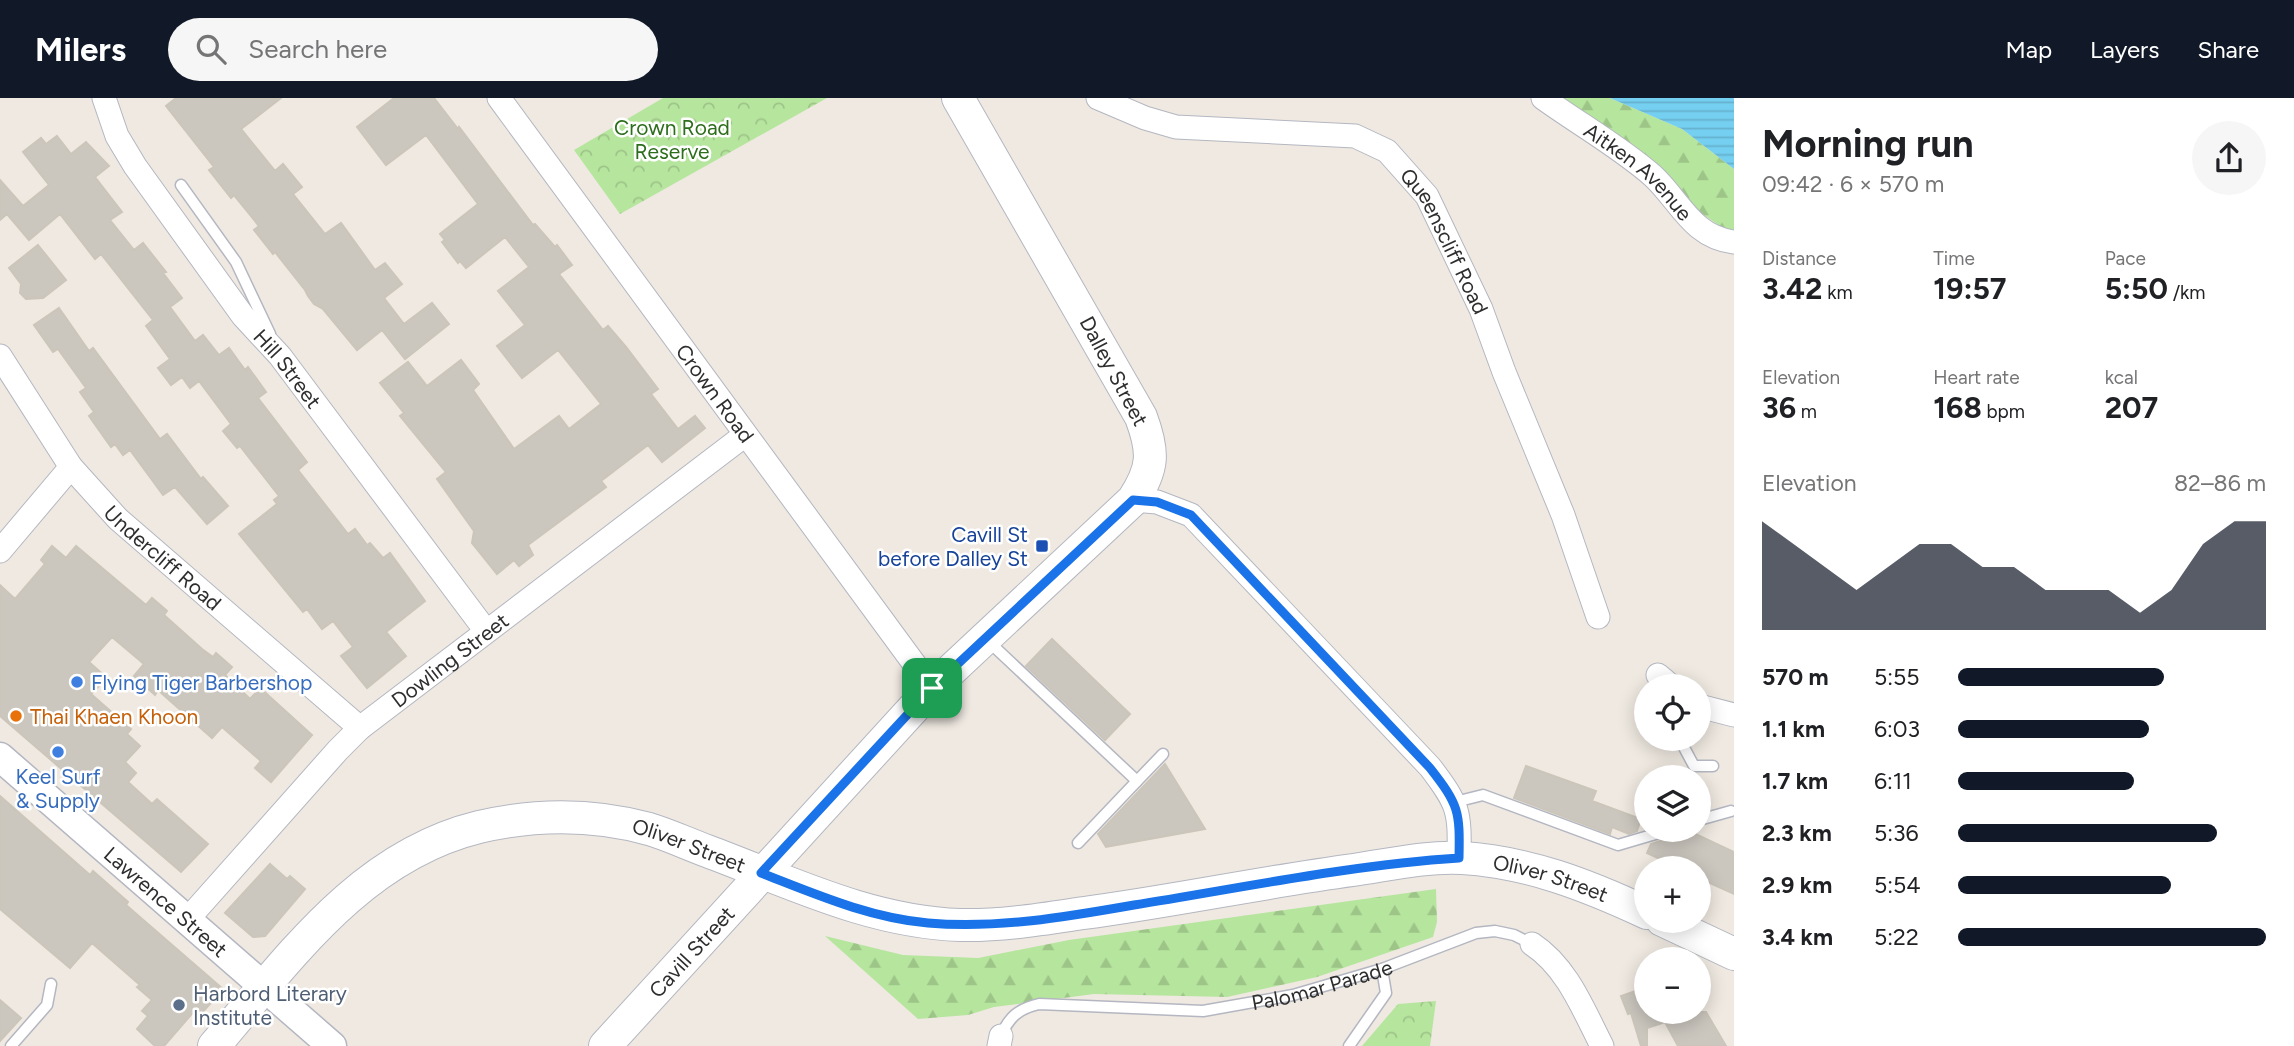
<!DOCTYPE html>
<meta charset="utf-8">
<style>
:root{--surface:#fff;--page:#f6f6f6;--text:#202124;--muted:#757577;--accent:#111827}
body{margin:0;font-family:Figtree,sans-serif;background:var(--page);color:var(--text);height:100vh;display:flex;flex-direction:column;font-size:26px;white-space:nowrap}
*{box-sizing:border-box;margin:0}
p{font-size:23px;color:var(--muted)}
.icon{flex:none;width:38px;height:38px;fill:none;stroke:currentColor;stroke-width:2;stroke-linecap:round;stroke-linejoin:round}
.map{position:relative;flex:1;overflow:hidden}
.sheet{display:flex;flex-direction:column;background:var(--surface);width:560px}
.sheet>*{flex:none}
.buttons{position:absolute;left:1634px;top:576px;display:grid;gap:14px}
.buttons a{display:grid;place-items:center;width:77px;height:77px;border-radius:50%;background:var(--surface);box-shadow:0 4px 18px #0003;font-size:35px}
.pin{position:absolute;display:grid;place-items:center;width:60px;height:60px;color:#fff;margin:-30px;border-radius:14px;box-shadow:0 4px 10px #0006}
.round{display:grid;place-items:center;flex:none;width:74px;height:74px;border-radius:37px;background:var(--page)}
.overview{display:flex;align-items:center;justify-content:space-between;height:119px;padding:0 28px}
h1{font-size:38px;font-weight:700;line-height:52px}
.metrics{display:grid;grid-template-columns:repeat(3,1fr);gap:10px;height:119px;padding:7px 28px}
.metrics div{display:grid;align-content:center}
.metrics b{font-size:30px;font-weight:700}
.metrics small{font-size:19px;font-weight:400}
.metrics p{font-size:19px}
.chart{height:196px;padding:14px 28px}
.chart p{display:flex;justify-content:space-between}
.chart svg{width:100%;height:126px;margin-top:7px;fill:var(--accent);opacity:.7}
ul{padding:0 28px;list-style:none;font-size:23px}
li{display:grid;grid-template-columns:112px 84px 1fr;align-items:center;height:52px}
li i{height:18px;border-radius:9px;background:var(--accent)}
header{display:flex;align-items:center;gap:42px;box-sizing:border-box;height:98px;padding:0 35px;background:var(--accent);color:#fff}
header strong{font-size:33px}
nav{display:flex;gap:38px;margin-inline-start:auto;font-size:24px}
.search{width:490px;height:63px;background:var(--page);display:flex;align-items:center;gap:18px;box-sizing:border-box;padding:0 24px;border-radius:38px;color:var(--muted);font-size:26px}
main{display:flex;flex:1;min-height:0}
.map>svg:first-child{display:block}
.forest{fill:url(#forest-firs)}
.park{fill:url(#park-crowns)}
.water{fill:url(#water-rules)}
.building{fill:#cbc7bf;stroke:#cbc5ba;stroke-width:2}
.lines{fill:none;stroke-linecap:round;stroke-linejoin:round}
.service-casing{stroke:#b4b7c1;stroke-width:13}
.minor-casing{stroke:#b4b7c1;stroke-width:25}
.tertiary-casing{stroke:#b4b7c1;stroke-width:31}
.secondary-casing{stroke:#b4b7c1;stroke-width:34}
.service{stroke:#fff;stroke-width:10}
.minor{stroke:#fff;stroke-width:23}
.tertiary{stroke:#fff;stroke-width:28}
.secondary{stroke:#fff;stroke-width:32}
.route-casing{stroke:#fff;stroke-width:14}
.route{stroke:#1a73e8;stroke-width:9}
.transit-dot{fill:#1a4fb4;stroke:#fff;stroke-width:2.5}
.shop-dot{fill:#3f7fe0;stroke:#fff;stroke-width:2.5}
.food-dot{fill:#e8710a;stroke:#fff;stroke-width:2.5}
.service-dot{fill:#5c6f8a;stroke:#fff;stroke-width:2.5}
.labels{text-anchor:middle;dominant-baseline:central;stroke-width:5;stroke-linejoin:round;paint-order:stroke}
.park-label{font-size:21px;fill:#2c6e1b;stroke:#fff}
.street-label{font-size:21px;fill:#2e2e2e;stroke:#fff}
.transit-label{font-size:21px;fill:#164399;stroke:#fff;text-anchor:end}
.shop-label{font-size:21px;fill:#366cbe;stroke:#fff;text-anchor:start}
.food-label{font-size:21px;fill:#c56008;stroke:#fff;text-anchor:start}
.service-label{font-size:21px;fill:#4e5e75;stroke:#fff;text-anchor:start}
</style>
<header>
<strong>Milers</strong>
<div class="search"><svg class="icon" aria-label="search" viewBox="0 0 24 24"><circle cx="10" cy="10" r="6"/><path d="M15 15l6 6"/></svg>Search here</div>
<nav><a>Map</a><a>Layers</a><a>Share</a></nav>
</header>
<main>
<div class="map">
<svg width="1734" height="948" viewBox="0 0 1734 948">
<defs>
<pattern id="forest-firs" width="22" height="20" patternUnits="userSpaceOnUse" patternTransform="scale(1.75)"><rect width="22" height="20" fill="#b6e59e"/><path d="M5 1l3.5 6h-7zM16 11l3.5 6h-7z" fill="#9dc588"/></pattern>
<pattern id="park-crowns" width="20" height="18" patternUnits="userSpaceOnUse" patternTransform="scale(1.75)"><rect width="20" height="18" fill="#b6e59e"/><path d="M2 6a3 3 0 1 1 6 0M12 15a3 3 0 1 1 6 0" fill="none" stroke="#9dc588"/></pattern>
<pattern id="water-rules" width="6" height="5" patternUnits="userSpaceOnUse" patternTransform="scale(1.75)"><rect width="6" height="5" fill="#75cff0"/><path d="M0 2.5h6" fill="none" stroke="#66b2ce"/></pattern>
</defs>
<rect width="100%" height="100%" fill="#efe9e1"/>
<path class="forest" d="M1555 0H1610L1682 31 1734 71V132H1726L1698 113Z
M1436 791 1437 824 1433 839 1317 879 1227 899 1094 896 994 909 968 917 918 921 825 838 903 857 978 860 1069 842Z"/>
<path class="park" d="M663 0H827L620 116 574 52Z
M1436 903 1430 948H1362L1398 906Z"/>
<path class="water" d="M1610 0H1734V71L1682 31Z"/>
<path class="building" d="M176 0H281L241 31 275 73 283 66 302 89 293 96 325 136 341 125 375 172 385 165 402 186 384 200 404 226 432 205 449 226 405 261 382 232 357 252 323 211 314 206 308 198 305 192 275 154 273 156 254 132 259 128 234 97 231 100 209 72 214 69 166 8Z
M394 0H434L458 31 459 29 533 127 535 126 555 149 557 147 572 167 559 176 603 232 608 228 626 249 658 291 651 296 678 331 695 318 705 330 662 364 648 347 601 383 606 389 528 447 533 457 519 468 514 462 497 476 472 445 474 433 437 381 446 374 400 318 404 315 380 285 408 264 427 288 461 262 479 286 473 292 514 351 559 318 569 331 601 306 558 252 522 280 497 248 525 227 498 193 529 169 505 139 466 170 460 163 458 165 442 144 445 142 440 136 478 106 426 37 386 67 357 29Z
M57 38 71 56 86 44 109 68 95 79 122 114 110 122 134 152 143 145 166 174 163 175 182 200 170 209 195 243 203 237 219 257 229 250 245 272 248 269 266 294 258 300 307 364 298 372 348 436 355 431 367 447 370 445 383 460 390 455 425 503 386 534 406 558 367 590 341 558 353 549 333 523 322 531 307 511 303 514 239 436 277 406 274 402 279 398 240 348 237 350 223 333 231 326 199 283 190 290 182 279 171 287 158 270 170 261 146 228 153 222 101 156 95 161 60 116 29 142 7 116 0 122V82L23 108 49 87 23 54 41 40 46 46Z
M38 147 66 182 43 200 26 201 20 195 21 186 9 170Z
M59 210 89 253 93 250 160 341 167 336 201 381 203 379 228 408 207 426 175 389 163 397 130 352 123 357 115 346 111 349 89 318 94 314 80 294 86 290 58 251 53 254 34 227Z
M52 448 66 460 76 448 146 507 152 500 167 513 164 517 202 551 213 559 216 555 232 569 225 577 250 601 260 590 312 637 271 684 255 670 261 663 222 629 212 640 158 592 155 597 134 578 144 566 112 539 89 564 107 580 91 596 131 631 127 636 140 648 125 664 136 675 128 684 152 706 157 701 208 746 181 774 0 618V487L15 501 45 466 41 462Z
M1052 541 1130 616 1105 642 1026 568Z
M1165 666 1205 731 1106 749 1098 736Z
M1526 668 1596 693 1592 703 1641 721 1637 733 1629 736 1612 729 1610 736 1514 700Z
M0 698 90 777 93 773 128 804 126 807 223 891 202 915 196 911 164 948H155L137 931 148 918 142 913 152 902 137 889 140 887 92 845 70 870 0 811Z
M1681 732H1687L1734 754V796L1699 780V770H1679L1647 755 1651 746 1672 739Z
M270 766 287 781 290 778 305 791 265 838 253 839 225 815Z
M1647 889V914H1706L1726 948H1678L1665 924 1647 930V948H1641L1631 915 1628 916 1621 898Z
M0 902 21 920 0 943Z"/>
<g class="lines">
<g class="service-casing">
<g id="service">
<path d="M181 87 236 164 270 236"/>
<path d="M987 542 1137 683 1078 745"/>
<path d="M1679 640 1694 668H1713"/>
<path d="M1137 683 1163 656"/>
<path d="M1455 704 1483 697 1618 747 1669 732"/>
<path d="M1699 722 1731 713"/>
<path id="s1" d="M1001 938C1009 919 1018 911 1039 906L1203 913 1293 897 1382 871 1476 835 1495 833 1514 837 1532 846"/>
<path d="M11 948 47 907 51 886"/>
<path d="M1349 948 1386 895 1382 871"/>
</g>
</g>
<g class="minor-casing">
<g id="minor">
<path id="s2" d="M104 0 117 38 135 68 243 218 280 258 486 533"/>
<path id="s3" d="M499 0 932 590"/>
<path id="s4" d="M1098 0 1145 20 1176 29 1355 38 1387 53 1427 98 1481 211 1504 274 1563 417 1598 519"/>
<path id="s5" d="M1543 0C1579 26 1620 49 1653 78 1680 103 1692 139 1734 144"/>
<path id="s6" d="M0 258 71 369 118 421 360 630"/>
<path d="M1133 402 1157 404 1191 417 1430 669C1459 707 1460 713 1459 760"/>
<path d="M0 453 71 369"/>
<path d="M1658 577 1671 588"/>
<path d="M1699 608 1734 617"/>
<path id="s7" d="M187 822 338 652 360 630 745 337"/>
<path d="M1532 846C1567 869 1583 911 1602 948"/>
<path d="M999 948 1001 938"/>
</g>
</g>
<g class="tertiary-casing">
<g id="tertiary">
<path id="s8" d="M0 659 332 948"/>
</g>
</g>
<g class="secondary-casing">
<g id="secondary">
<path d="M1662 822 1734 856"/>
<path id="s9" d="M214 948C289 861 360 758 479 729 535 716 594 716 649 731 669 737 688 746 707 753 790 784 870 824 960 827 1002 828 1043 821 1084 815 1174 803 1263 784 1353 772 1388 767 1426 758 1462 760 1528 764 1587 787 1647 815"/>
<path id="s10" d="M605 948 932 590 1133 402C1154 370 1154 354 1141 319L958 0"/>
</g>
</g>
<use href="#service" class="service"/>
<use href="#minor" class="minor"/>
<use href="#tertiary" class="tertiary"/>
<use href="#secondary" class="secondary"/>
</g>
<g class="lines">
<g class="route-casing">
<path id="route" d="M1133 402 1157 404 1191 417 1430 670C1459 707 1460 713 1459 760 1350 767 1241 790 1134 807 1066 819 997 831 928 825 870 820 815 796 761 775L932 590Z"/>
</g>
<use href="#route" class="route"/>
</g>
<rect class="transit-dot" x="1035" y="441" width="14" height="14" rx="3.5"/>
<g class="shop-dot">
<circle cx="77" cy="584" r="7"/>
<circle cx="58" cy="654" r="7"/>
</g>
<circle class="food-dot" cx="16" cy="618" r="7"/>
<circle class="service-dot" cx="179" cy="907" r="7"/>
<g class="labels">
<g class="park-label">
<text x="672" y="29">Crown Road<tspan x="672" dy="24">Reserve</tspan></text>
</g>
<g class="street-label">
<text stroke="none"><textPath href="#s5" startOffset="121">Aitken Avenue</textPath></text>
<text stroke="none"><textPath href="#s4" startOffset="406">Queenscliff Road</textPath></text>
<text stroke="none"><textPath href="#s2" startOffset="329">Hill Street</textPath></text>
<text transform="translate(1114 273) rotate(62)">Dalley Street</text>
<text stroke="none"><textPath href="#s3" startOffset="366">Crown Road</textPath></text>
<text stroke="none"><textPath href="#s6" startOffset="261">Undercliff Road</textPath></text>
<text stroke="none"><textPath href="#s7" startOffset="371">Dowling Street</textPath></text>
<text stroke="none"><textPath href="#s9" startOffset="565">Oliver Street</textPath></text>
<text stroke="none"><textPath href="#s9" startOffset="1447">Oliver Street</textPath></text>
<text stroke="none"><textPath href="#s8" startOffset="220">Lawrence Street</textPath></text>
<text stroke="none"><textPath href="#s10" startOffset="128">Cavill Street</textPath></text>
<text stroke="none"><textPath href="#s1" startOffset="338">Palomar Parade</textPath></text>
</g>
<g class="transit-label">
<text x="1028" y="436">Cavill St<tspan x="1028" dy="24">before Dalley St</tspan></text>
</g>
<g class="shop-label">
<text x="91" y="584">Flying Tiger Barbershop</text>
<text x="58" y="678" text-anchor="middle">Keel Surf<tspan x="58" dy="24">&amp; Supply</tspan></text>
</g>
<g class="food-label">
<text x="30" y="618">Thai Khaen Khoon</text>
</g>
<g class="service-label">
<text x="193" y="895">Harbord Literary<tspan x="193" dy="24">Institute</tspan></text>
</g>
</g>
</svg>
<div class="buttons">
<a><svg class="icon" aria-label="locate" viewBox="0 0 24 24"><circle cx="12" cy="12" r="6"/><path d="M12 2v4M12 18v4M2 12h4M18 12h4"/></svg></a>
<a><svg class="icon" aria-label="layers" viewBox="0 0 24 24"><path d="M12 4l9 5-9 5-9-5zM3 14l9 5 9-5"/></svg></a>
<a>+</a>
<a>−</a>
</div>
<div class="pin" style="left:932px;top:590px;background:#1e9e55"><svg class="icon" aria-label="arrive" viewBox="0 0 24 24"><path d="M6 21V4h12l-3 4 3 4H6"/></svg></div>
</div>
<section class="sheet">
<div class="overview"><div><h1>Morning run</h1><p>09:42 · 6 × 570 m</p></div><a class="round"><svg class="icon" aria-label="share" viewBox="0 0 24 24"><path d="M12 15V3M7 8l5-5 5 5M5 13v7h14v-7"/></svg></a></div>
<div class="metrics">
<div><p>Distance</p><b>3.42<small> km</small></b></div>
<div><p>Time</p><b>19:57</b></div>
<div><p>Pace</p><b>5:50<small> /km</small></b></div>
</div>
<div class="metrics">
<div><p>Elevation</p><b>36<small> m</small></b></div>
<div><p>Heart rate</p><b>168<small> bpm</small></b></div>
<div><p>kcal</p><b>207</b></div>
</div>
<div class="chart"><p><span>Elevation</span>82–86 m</p>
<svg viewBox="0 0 160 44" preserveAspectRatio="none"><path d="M0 44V6L10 14L20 22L30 30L40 22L50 14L60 14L70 22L80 22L90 30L100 30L110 30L120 38L130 30L140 14L150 6L160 6V44z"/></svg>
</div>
<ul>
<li><b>570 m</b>5:55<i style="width:67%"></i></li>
<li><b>1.1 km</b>6:03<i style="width:62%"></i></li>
<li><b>1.7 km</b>6:11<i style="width:57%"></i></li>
<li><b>2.3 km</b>5:36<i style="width:84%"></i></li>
<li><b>2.9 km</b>5:54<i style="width:69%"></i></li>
<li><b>3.4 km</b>5:22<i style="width:100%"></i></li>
</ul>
</section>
</main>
